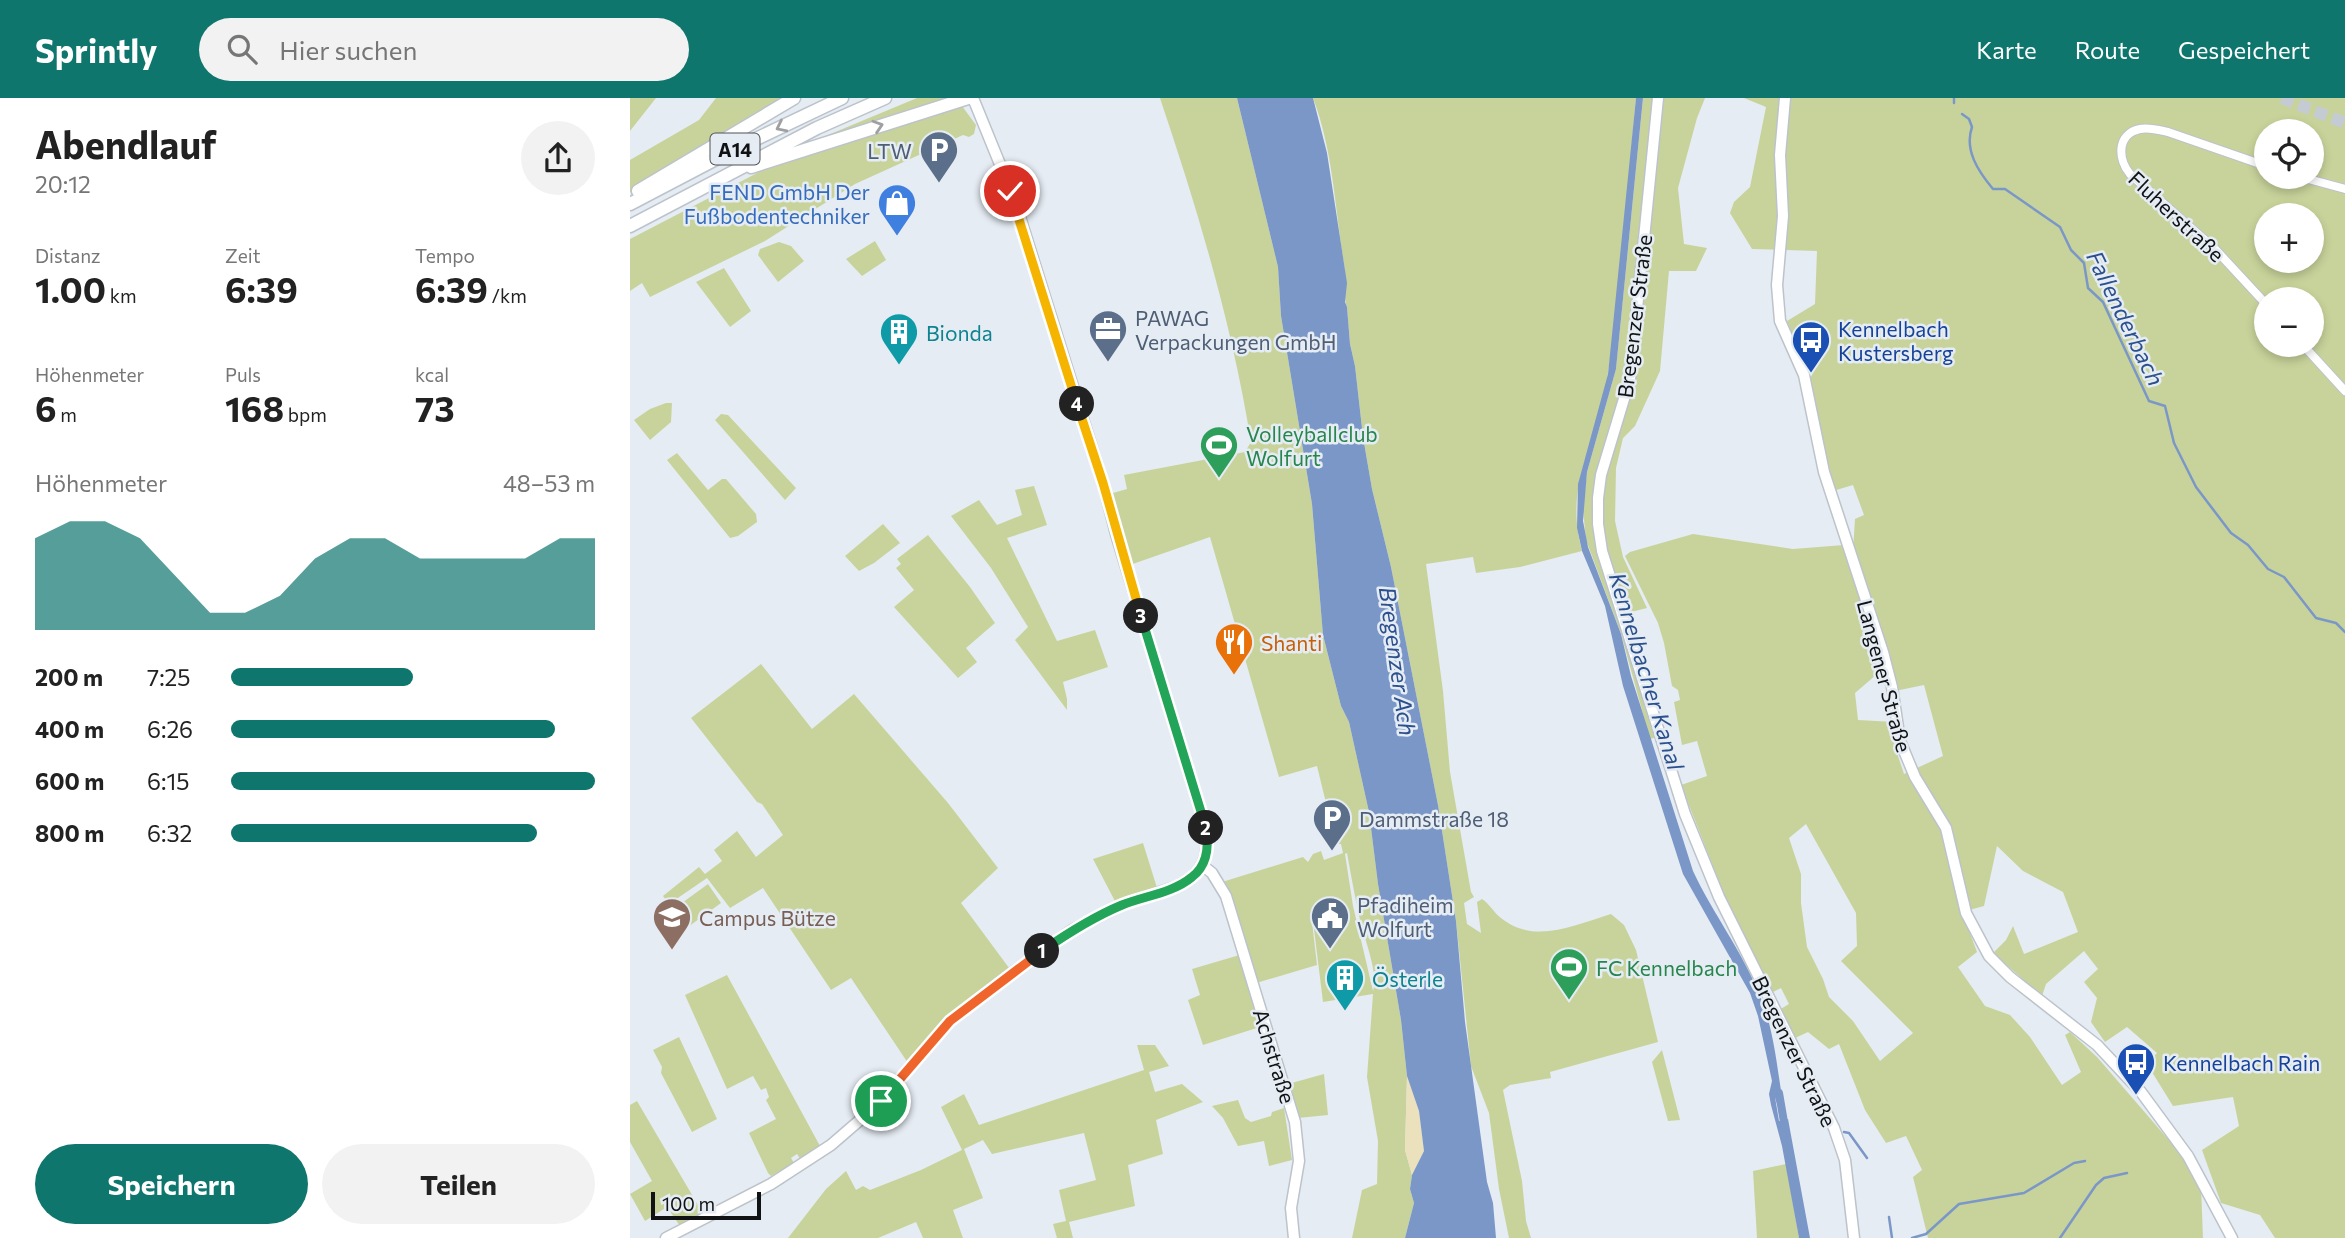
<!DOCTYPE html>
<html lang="de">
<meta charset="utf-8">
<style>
:root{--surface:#fff;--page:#f2f2f2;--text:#222;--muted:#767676;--accent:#0f766e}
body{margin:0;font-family:Commissioner,sans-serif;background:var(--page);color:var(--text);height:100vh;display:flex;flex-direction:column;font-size:26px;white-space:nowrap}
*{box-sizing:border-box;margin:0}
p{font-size:23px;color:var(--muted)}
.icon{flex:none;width:38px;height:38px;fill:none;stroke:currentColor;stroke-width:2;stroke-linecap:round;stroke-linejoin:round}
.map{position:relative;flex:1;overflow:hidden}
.drawer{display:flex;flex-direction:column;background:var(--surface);width:630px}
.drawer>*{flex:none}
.fabs{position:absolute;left:1624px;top:21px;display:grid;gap:14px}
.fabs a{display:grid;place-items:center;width:70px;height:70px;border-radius:50%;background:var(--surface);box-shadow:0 4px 10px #0003;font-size:35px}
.scale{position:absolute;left:21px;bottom:18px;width:110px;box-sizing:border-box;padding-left:7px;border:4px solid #101214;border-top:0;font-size:19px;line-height:24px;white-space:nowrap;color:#101214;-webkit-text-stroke:5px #e5ecf3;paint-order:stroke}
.pin{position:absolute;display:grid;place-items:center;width:60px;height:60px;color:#fff;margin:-30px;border:4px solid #fff;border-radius:50%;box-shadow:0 2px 7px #0007}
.km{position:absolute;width:35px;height:35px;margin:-18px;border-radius:50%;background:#222;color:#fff;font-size:19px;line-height:35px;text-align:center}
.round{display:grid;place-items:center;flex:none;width:74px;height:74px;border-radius:37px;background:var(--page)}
.summary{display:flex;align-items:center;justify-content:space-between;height:119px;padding:0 35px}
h1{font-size:38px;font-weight:700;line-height:52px}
.figures{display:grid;grid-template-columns:repeat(3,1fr);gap:10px;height:119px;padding:7px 35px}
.figures div{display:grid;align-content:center}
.figures b{font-size:35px;font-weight:700}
.figures small{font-size:19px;font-weight:400}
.figures p{font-size:19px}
.chart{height:196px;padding:14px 35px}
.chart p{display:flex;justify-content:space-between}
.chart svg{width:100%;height:126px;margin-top:7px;fill:var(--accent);opacity:.7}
.action{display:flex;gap:14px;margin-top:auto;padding:14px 35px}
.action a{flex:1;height:80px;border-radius:42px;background:var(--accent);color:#fff;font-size:28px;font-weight:700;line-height:80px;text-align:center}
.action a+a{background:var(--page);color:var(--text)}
ul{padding:0 35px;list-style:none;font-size:23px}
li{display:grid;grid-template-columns:112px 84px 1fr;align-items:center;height:52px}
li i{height:18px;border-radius:9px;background:var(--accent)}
header{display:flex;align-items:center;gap:42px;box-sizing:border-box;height:98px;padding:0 35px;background:var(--accent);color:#fff}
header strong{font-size:33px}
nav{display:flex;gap:38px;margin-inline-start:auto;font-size:24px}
.search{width:490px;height:63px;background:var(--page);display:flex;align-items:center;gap:18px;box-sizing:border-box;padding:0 24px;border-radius:38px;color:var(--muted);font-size:26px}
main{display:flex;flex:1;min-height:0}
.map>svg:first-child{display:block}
.green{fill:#c8d39b;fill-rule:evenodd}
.sand{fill:#ebe1bc}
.water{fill:#7a97c8}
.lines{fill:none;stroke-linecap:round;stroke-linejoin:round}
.stream{stroke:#7a97c8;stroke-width:2.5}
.canal{stroke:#7a97c8;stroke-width:8}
.highway-tunnel{stroke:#c5cbd2;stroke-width:12;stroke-dasharray:12 6;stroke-linecap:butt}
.minor-casing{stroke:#bcc3ca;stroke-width:10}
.major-casing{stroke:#bcc3ca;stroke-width:13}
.highway-casing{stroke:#bcc3ca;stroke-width:15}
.minor{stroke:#fff;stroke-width:8}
.major{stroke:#fff;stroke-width:10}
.highway{stroke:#fff;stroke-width:12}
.oneway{stroke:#9fa0a1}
.split-1-casing{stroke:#fff;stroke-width:14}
.split-2-casing{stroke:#fff;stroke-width:14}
.split-3-casing{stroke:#fff;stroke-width:14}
.split-4-casing{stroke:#fff;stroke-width:14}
.split-5-casing{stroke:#fff;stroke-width:14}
.split-1{stroke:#f0652b;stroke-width:9}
.split-2{stroke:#22a559;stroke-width:9}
.split-3{stroke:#22a559;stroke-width:9}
.split-4{stroke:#f5b400;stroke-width:9}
.split-5{stroke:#f5b400;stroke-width:9}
.labels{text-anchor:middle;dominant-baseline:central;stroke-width:5;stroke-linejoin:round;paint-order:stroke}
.shield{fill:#e5ecf3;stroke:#505357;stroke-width:2}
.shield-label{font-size:19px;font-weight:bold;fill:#101214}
.service-label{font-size:21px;fill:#4e5e75;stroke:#e5ecf3;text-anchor:start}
.shop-label{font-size:21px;fill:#366cbe;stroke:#e5ecf3;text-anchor:end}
.street-label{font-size:21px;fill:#101214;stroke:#e5ecf3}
.transit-label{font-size:21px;fill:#164399;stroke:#e5ecf3;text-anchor:start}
.culture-label{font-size:21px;fill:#0d838f;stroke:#e5ecf3;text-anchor:start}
.leisure-label{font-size:21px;fill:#27864d;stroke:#e5ecf3;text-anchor:start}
.food-label{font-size:21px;fill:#c56008;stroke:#e5ecf3;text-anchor:start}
.education-label{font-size:21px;fill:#785e54;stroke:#e5ecf3;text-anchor:start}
.water-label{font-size:23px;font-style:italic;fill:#2c508d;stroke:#e5ecf3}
</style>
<header>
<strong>Sprintly</strong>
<div class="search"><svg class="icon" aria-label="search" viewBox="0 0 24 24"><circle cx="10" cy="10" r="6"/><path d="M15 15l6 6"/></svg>Hier suchen</div>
<nav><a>Karte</a><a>Route</a><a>Gespeichert</a></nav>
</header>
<main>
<section class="drawer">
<div class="summary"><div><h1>Abendlauf</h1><p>20:12</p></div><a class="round"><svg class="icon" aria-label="share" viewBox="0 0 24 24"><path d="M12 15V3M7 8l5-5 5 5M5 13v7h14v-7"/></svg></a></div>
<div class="figures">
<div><p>Distanz</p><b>1.00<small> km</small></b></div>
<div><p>Zeit</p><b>6:39</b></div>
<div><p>Tempo</p><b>6:39<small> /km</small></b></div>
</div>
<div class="figures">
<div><p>Höhenmeter</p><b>6<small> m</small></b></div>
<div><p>Puls</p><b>168<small> bpm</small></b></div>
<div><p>kcal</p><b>73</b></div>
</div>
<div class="chart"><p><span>Höhenmeter</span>48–53 m</p>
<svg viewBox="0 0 160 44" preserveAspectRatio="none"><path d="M0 44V12L10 6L20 6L30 12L40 25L50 38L60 38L70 32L80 19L90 12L100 12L110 19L120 19L130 19L140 19L150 12L160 12V44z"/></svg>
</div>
<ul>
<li><b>200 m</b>7:25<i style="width:50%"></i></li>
<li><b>400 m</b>6:26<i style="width:89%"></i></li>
<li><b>600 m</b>6:15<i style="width:100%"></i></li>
<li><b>800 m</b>6:32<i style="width:84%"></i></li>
</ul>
<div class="action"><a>Speichern</a><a>Teilen</a></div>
</section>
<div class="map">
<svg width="1715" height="1140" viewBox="0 0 1715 1140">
<rect width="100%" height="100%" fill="#e5ecf3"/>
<path class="green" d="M0 0H26L0 33Z
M86 0H159L0 94V62L69 22Z
M287 0H321L186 42Z
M530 0H607L648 169 651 218 682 406 693 537 711 608 719 624 739 714 748 786 771 922 777 978 775 1052 782 1077 780 1091 784 1105 775 1140H722L732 1092 747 1086 748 1043 737 979 743 896 693 904 682 815H681L687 867 623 886 634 924 630 929 573 947 558 902 570 897 562 871 613 856 589 785 673 759 678 764 683 756 691 753 694 762 713 755 711 746H706L687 668 649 679 580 439 497 468 476 397 497 391 494 377 615 354 621 344C602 226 568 113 530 0ZM717 755C721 777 725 800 730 822 734 840 749 876 743 893L723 808 715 756Z
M683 0H1006C997 94 991 188 977 282 968 345 933 384 952 453L890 469 846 475 843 459 796 466 813 593 820 674 841 794 844 799 834 805 837 826 851 835 847 804 852 801C860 806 864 815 871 820 904 847 945 827 981 816L994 827 1006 852 1028 944 920 974 921 980 880 987 873 992 892 1083 896 1123 901 1140H879L869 1091 859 1015 841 968 826 823 808 707 761 469 742 391 733 339 725 268 720 246 717 209C713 200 716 178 714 166 705 111 703 52 683 0Z
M1013 0H1024L997 276 965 410 1027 639 1020 641 991 536 956 442 953 412 957 374 986 271Z
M1031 0H1075L1067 20 1048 90 1054 146 1077 150 1066 173H1039L1030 273 1005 328 993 340 986 370 985 423 993 459 1017 510 997 515 976 453 972 423 975 378 997 307Z
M1114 0H1715V1140H1645L1630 1117 1591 1105 1572 1052 1609 1028 1603 999 1543 1008 1517 966 1527 955 1497 929 1475 944 1461 924 1467 900 1454 884 1468 871 1454 853 1416 886 1412 898 1363 855 1376 842 1383 828 1394 856 1448 834 1433 794 1393 773 1367 748 1354 808 1332 814 1347 854 1328 869 1355 908 1380 917 1400 939 1432 987 1451 974 1435 937 1440 934 1467 959 1556 1062 1571 1088 1573 1140H1298L1283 1079 1292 1072 1276 1038 1256 1045 1235 1012 1209 946 1199 951 1178 934 1163 941 1149 912 1159 906 1151 890 1141 895 1094 796 1051 687 1077 678 1067 643 1052 647 1044 604 1050 602 1048 592 1042 588 1034 545 1028 525 995 458 1000 454 1063 436 1163 451 1214 447 1246 548V577L1225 595 1228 622 1264 624V646L1274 676 1313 658 1294 587 1265 593 1223 453 1225 421 1234 417 1223 387 1203 393 1180 281 1183 274 1172 259 1157 223 1185 206 1187 153 1122 151 1100 115 1104 104 1120 89 1136 9ZM1636 33H1682V79H1636ZM1636 117H1682V163H1636ZM1636 201H1682V247H1636ZM1176 726 1226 815 1227 848 1211 863 1283 935 1250 963 1223 923 1199 899 1193 881 1177 849 1171 805V776L1159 740Z
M332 8 346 27 344 36 339 39 333 37 225 86 135 143 20 199 12 185 0 193V141L133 72Z
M245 143 256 162 232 178 216 161Z
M149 144 161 148 174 163 148 184 128 157 130 151Z
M94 170 121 213 100 229 66 184Z
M36 305H42L41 324 20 342 4 322 20 311Z
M91 316 98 317 166 390 155 402 85 322Z
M47 355 78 392 92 381H96L126 416 127 424 108 438 100 440 37 362Z
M404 388 417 427 377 440 427 543 465 532 478 569 433 584 437 601V612L385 542 398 529 361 470 321 418 349 402 367 427 392 417 385 392Z
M253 426 270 445 244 465 229 473 215 458Z
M298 437 340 489 365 525 336 550 347 564 328 580 264 509 284 492 266 470 271 466 267 461Z
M131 566 182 631 224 596 318 705 368 770 331 805 382 874 353 896 280 968 221 880 201 892 133 790 100 810 77 780 39 806 33 798 69 769 75 776 92 763 84 752 107 733 126 759 153 737 132 706 127 704 61 620Z
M513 745 528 793 487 807 463 761Z
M78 786 91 805 58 829 45 810Z
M97 877 190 1048 171 1062 167 1056 161 1060 164 1065 141 1078 138 1075 119 1035 146 1021 136 1002 139 999 136 990 131 992 123 978 97 991 55 897Z
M49 939 87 1021 62 1034 31 975 32 969 23 952Z
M507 947H525L539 968 519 974 525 994 552 986 573 1004 526 1022 533 1056 498 1067 505 1108 439 1124 443 1140H427L423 1126 436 1123 429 1092 466 1082 454 1035 362 1056 353 1042 334 1051 353 1100 323 1112 333 1140H293L286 1124 248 1140H158L196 1091 216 1073 226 1092 233 1088 240 1092 291 1072 332 1052 311 1009 334 996 349 1027 514 972Z
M1032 952 1050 1022 1038 1023 1022 964Z
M694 976 698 1017 668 1020 658 986Z
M608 1002 615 1020 621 1024 641 1018 642 1014 654 1010 662 1062 639 1068 634 1043 608 1048 593 1020 582 1008Z
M7 1003 75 1119 52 1131 37 1109 15 1123 0 1096 22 1083 0 1044V1007Z
M1156 1066 1169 1140H1127L1123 1073Z"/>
<path class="sand" d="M777 978 789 1013 794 1053 782 1077 775 1052Z"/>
<path class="water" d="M607 0H683L697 55 717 185 715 204 717 209 720 246 725 268 733 339 742 391 761 469 808 707 826 823 835 924 857 1084 863 1105 866 1140H775L784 1105 780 1091 782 1077 794 1053 789 1013 777 978 771 922 748 786 739 714 719 624 711 608 693 537 682 406 651 218 648 169Z
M1006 0H1013L986 271 957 374 953 423 958 449 991 536 1001 578 1063 773C1083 816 1113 854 1130 898 1144 931 1147 970 1153 1005L1147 1006 1145 999 1149 1023 1158 1021 1180 1140H1169L1152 1048 1141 1007 1139 996 1142 983 1128 918 1120 895 1053 776 993 588 975 508 952 453 947 430 948 386 978 276Z"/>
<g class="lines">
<path class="stream" d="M1324 0V5
M1332 16 1339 21 1342 29C1334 52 1348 73 1363 91H1375L1430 129 1441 152 1454 165 1458 190 1473 204 1519 303 1535 308 1544 345 1566 389 1601 435 1618 447 1638 471 1654 479 1686 520 1706 525 1715 534
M1214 1034 1219 1035 1237 1060
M1259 1119 1262 1140
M1282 1140 1296 1136 1329 1106 1394 1095 1444 1065 1455 1063
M1430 1140 1466 1087 1474 1080 1497 1075"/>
<path class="canal" d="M1149 995 1155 1030"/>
<path class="highway-tunnel" d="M1652 0 1715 25"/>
<g class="minor-casing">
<path id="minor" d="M1636 68 1538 34C1529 32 1519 29 1510 31 1486 36 1488 62 1500 76L1585 151 1636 206
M1671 79 1715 91
M1673 247 1715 293"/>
</g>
<g class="major-casing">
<path id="major" d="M1028 0 1000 281 971 377 968 400V426L972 453 1055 716 1089 799 1204 1030 1215 1062 1224 1140
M1155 0 1150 57 1153 118 1147 187 1150 223 1174 277 1194 374 1253 554 1262 589 1270 643 1285 679 1316 730 1336 815 1359 858 1380 879 1467 947 1511 994 1558 1058 1602 1140
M572 767 582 775 596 798 665 1024 669 1063 661 1110 664 1140
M36 1140 141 1086 201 1047 245 1009 320 923 375 880 442 832 494 806 548 788 559 781C577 768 579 749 575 728L486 436 473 385 385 103 343 0"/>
</g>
<g class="highway-casing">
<path id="highway" d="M121 69 338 0
M8 93 164 0
M0 106 103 52 212 0
M0 128 187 30 255 0"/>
</g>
<use href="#minor" class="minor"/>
<use href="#major" class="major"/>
<use href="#highway" class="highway"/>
</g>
<defs><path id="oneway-chevron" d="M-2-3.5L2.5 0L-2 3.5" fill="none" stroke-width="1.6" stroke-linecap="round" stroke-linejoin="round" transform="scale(1.75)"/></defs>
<g class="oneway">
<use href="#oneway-chevron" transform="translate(248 28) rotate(-18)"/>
<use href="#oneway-chevron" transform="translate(151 29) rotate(154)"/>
</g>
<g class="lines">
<g class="split-1-casing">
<path id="split-1" d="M251 1003 320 923 412 853"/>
</g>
<g class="split-2-casing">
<path id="split-2" d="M412 853C438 835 463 819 492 807 514 798 543 795 562 779 578 767 579 748 576 730"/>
</g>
<g class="split-3-casing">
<path id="split-3" d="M511 518 576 730"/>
</g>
<g class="split-4-casing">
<path id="split-4" d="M447 306 473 385 511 518"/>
</g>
<g class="split-5-casing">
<path id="split-5" d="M380 93 447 306"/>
</g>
<use href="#split-1" class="split-1"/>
<use href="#split-2" class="split-2"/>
<use href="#split-3" class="split-3"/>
<use href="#split-4" class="split-4"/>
<use href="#split-5" class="split-5"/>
</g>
<defs>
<g id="parking-pin" transform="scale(2.0125)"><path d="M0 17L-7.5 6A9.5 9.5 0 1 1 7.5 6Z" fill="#5c6f8a" stroke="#e5ecf3"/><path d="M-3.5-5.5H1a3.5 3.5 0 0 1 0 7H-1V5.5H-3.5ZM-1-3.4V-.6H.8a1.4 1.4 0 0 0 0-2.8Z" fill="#fff"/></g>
<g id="shop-pin" transform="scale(2.0125)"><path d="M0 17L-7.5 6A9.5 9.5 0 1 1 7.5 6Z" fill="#3f7fe0" stroke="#e5ecf3"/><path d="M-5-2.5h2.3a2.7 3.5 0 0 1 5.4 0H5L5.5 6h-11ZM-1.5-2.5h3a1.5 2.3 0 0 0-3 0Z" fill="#fff"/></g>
<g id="office-pin" transform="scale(2.0125)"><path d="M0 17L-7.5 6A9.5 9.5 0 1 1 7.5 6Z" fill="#5c6f8a" stroke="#e5ecf3"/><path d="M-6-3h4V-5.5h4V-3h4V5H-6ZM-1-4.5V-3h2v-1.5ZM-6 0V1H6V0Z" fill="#fff"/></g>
<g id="building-pin" transform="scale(2.0125)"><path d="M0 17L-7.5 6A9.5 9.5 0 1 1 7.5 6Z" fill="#0f9aa8" stroke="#e5ecf3"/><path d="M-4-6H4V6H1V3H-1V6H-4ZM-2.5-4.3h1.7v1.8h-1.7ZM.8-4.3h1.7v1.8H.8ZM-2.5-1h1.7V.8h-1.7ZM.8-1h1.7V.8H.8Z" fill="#fff"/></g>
<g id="bus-pin" transform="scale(2.0125)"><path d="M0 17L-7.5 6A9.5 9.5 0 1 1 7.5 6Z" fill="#1a4fb4" stroke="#e5ecf3"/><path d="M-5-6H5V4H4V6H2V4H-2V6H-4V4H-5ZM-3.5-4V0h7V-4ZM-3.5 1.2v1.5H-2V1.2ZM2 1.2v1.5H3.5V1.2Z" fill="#fff"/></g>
<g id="stadium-pin" transform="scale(2.0125)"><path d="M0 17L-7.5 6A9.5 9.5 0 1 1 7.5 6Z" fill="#2e9e5b" stroke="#e5ecf3"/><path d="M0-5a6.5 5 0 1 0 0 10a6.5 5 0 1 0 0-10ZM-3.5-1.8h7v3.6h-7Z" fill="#fff"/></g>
<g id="restaurant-pin" transform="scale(2.0125)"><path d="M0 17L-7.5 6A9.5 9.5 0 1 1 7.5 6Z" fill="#e8710a" stroke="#e5ecf3"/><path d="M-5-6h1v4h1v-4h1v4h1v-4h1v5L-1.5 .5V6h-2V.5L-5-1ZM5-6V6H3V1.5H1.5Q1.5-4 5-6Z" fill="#fff"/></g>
<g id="civic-pin" transform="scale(2.0125)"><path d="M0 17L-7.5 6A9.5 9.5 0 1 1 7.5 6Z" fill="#5c6f8a" stroke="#e5ecf3"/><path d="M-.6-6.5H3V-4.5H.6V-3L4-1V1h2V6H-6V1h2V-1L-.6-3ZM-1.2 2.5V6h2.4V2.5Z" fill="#fff"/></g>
<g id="school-pin" transform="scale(2.0125)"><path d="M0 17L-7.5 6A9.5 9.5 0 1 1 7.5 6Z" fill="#8d6e63" stroke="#e5ecf3"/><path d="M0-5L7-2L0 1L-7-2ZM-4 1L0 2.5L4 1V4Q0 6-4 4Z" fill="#fff"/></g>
</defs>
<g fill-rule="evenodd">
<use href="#parking-pin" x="309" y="52"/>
<use href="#shop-pin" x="267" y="105"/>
<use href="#office-pin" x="478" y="231"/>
<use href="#building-pin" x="269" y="234"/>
<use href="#bus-pin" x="1181" y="242"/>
<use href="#stadium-pin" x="589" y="347"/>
<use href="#restaurant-pin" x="604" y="544"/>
<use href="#parking-pin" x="702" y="720"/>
<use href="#civic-pin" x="700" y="818"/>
<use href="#school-pin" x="42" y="819"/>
<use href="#stadium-pin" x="939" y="869"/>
<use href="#building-pin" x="715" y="880"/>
<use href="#bus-pin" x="1506" y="964"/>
</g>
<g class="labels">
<rect class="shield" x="80.5" y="35.5" width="49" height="31" rx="5"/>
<g class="shield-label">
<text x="105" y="51">A14</text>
</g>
<g class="service-label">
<text x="282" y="52" text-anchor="end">LTW</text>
<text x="505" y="219">PAWAG<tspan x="505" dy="24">Verpackungen GmbH</tspan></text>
<text x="729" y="720">Dammstraße 18</text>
<text x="727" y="806">Pfadiheim<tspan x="727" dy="24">Wolfurt</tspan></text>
</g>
<g class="shop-label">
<text x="240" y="93">FEND GmbH Der<tspan x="240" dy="24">Fußbodentechniker</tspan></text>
</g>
<g class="street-label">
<text transform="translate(1547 118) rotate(43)">Fluherstraße</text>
<text transform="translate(1004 218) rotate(-83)">Bregenzer Straße</text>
<text transform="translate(1255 578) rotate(75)">Langener Straße</text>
<text transform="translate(1165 953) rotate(64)">Bregenzer Straße</text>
<text transform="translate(645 958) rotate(73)">Achstraße</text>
</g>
<g class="transit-label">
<text x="1208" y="230">Kennelbach<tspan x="1208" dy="24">Kustersberg</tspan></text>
<text x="1533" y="964">Kennelbach Rain</text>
</g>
<g class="culture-label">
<text x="296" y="234">Bionda</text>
<text x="742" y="880">Österle</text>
</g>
<g class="leisure-label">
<text x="616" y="335">Volleyballclub<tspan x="616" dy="24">Wolfurt</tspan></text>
<text x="966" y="869">FC Kennelbach</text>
</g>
<g class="food-label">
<text x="631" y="544">Shanti</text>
</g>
<g class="education-label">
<text x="69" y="819">Campus Bütze</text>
</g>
<g class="water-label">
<text transform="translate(1496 220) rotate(64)">Fallenderbach</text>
<text transform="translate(768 563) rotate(82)">Bregenzer Ach</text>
<text transform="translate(1017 573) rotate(73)">Kennelbacher Kanal</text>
</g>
</g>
</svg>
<div class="fabs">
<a><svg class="icon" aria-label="locate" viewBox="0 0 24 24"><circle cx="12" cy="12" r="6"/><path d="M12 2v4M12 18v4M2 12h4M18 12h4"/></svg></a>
<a>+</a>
<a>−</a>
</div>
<div class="scale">100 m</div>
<div class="pin" style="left:251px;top:1003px;background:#1e9e55"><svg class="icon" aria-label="arrive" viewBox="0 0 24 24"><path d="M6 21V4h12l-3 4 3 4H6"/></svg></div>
<div class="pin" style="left:380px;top:93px;background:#d93025"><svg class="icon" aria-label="check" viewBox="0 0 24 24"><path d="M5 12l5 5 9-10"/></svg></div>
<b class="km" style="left:412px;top:853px">1</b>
<b class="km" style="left:576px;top:730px">2</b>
<b class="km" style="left:511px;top:518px">3</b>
<b class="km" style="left:447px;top:306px">4</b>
</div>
</main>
